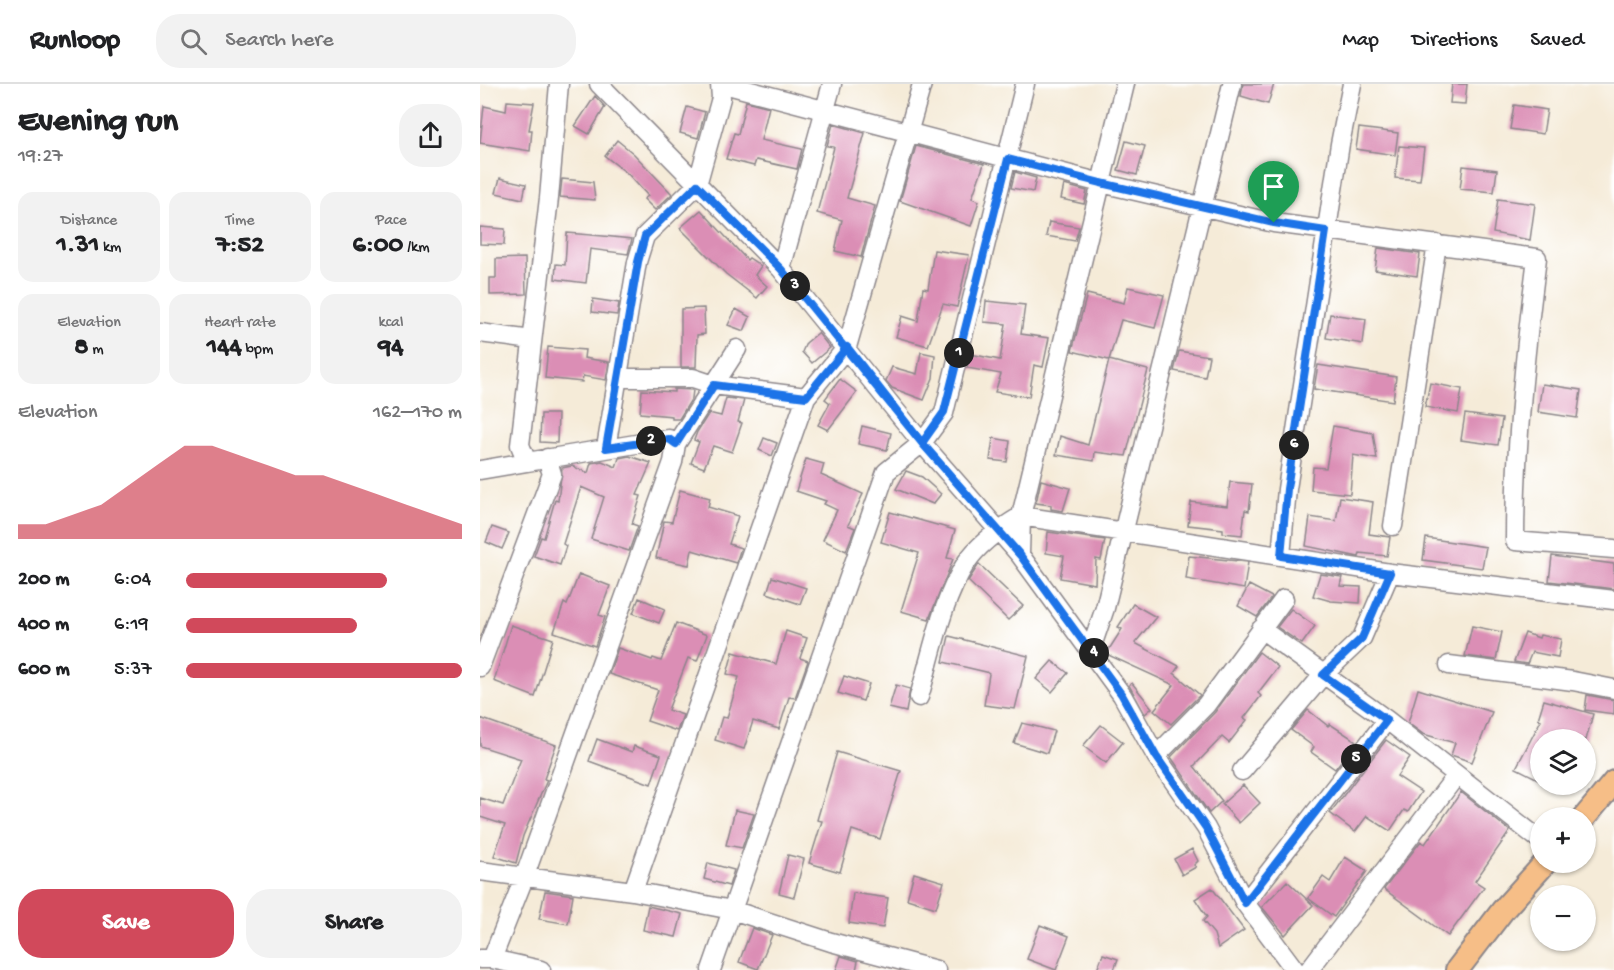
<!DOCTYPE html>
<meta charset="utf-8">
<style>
:root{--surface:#fff;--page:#f2f2f2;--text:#202124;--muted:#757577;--line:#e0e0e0;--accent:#d1495b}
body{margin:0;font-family:"Gochi Hand",sans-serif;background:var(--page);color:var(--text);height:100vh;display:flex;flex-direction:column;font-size:22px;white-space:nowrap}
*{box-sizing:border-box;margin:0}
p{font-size:20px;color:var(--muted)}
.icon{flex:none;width:33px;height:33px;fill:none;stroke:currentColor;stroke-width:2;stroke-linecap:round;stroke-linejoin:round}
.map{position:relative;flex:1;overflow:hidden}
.sheet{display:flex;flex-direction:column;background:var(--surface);width:480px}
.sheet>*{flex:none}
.controls{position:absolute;left:1050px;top:645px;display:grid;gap:12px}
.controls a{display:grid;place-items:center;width:66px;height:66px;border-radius:50%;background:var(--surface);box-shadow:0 2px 4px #0004;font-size:30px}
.pin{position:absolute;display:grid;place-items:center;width:51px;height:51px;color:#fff;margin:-62px -26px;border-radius:50% 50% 50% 0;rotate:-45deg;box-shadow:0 0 6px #0007}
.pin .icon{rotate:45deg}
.km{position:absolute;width:30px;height:30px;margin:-15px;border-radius:50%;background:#222;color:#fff;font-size:16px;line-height:30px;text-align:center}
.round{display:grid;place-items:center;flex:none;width:63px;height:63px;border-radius:24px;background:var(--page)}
.overview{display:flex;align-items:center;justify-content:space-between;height:102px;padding:0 18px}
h1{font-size:33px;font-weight:800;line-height:45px}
.stats{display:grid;grid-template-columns:repeat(3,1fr);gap:9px;height:102px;padding:6px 18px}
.stats div{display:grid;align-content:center;border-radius:15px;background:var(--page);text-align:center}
.stats b{font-size:26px;font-weight:800}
.stats small{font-size:16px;font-weight:400}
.stats p{font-size:16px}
.chart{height:168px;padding:12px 18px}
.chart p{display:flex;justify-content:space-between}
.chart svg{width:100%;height:108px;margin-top:6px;fill:var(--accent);opacity:.7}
.action{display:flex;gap:12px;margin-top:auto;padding:12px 18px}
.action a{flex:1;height:69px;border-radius:24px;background:var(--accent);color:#fff;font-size:24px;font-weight:800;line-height:69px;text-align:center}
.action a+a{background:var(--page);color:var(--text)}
ul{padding:0 18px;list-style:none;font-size:20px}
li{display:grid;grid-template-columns:96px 72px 1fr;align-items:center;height:45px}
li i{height:15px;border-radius:8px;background:var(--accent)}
header{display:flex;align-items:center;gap:36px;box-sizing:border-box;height:84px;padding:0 30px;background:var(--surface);border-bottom:2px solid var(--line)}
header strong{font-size:28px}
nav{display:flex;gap:33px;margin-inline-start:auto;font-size:21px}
.search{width:420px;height:54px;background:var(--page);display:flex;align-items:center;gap:15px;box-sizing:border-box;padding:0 21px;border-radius:24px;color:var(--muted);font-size:22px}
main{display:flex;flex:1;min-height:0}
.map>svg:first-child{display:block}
.building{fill:#db8eb5}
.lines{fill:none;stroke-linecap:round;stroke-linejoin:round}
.minor-casing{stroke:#8c868a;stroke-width:21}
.major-casing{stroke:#8c868a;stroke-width:26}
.minor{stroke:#fff;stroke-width:18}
.major{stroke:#f6be87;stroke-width:22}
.route-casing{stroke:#fff;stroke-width:12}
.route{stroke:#1a73e8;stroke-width:8}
</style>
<header>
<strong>Runloop</strong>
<div class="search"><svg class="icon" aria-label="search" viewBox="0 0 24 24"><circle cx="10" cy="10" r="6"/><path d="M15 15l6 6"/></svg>Search here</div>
<nav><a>Map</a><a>Directions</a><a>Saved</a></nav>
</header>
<main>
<section class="sheet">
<div class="overview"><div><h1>Evening run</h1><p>19:27</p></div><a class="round"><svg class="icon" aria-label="share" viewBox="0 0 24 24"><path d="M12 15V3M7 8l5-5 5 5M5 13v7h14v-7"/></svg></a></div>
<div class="stats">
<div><p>Distance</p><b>1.31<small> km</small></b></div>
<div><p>Time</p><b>7:52</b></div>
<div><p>Pace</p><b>6:00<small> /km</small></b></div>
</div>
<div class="stats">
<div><p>Elevation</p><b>8<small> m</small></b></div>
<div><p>Heart rate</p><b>144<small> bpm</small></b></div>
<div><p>kcal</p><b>94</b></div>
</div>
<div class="chart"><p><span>Elevation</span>162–170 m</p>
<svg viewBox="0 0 160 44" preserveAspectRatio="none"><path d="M0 44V38L10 38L20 34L30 30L40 22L50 14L60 6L70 6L80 10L90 14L100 18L110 18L120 22L130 26L140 30L150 34L160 38V44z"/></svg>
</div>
<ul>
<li><b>200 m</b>6:04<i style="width:73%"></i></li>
<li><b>400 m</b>6:19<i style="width:62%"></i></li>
<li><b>600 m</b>5:37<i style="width:100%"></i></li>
</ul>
<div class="action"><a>Save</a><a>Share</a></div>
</section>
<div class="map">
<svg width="1134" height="886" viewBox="0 0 1134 886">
<rect width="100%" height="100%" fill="#fff"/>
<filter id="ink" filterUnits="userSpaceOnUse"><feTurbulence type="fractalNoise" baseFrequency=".0167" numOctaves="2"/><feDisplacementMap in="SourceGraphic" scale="12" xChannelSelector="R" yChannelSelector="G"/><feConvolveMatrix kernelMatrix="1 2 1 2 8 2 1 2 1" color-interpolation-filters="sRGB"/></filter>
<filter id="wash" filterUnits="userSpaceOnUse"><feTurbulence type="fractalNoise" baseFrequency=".008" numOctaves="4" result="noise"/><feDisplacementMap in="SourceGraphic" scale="24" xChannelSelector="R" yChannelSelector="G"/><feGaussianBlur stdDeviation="1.35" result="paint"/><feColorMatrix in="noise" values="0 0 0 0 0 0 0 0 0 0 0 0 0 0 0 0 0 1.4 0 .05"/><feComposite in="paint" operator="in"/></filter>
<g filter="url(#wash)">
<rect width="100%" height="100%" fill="#f5ebd8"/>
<g id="blocks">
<path class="building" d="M763 0H794L788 20 761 12Z
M972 0H987L985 20 970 19Z
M115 12 125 23 109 50 95 42Z
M27 17 54 19 49 46H52L50 67 0 59 4 22 26 27Z
M266 17 289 23 281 56 322 65 317 85 276 76 274 82 246 75 254 49 258 50Z
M1034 21 1067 26 1063 50 1030 45Z
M207 23 225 28 218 54 200 49Z
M353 40 385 49 367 114 395 122 381 173 355 167 362 136 337 129 354 63 347 62Z
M879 44 918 49 915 71 876 65Z
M137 56 154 70 192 110 175 126 164 115 168 112 148 90 125 72Z
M646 57 665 62 657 91 638 86Z
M436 62 504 80 492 114 499 117 491 142 420 117Z
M919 62 944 64 940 96 915 94Z
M983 82 1017 86 1014 108 980 105Z
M535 88 556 94 553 108 531 104Z
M20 94 46 100 43 115 16 109Z
M82 95 113 98 115 116 80 113Z
M584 101 607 107 604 120 581 115Z
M1018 115 1055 120 1050 156 1013 149Z
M221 126 267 176 269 174 281 182 275 191 287 202 277 214 246 190 200 144Z
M569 138 599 143 595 157 566 152Z
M0 143 25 145 24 161 0 160Z
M87 149 123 152 152 155 148 170 110 165 106 199 75 195 76 180 85 181Z
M898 164 940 170 937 192 895 186Z
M454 166 489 171 477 223 463 220 448 262 416 253 422 232 438 237 443 204 448 205Z
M45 174 46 210 10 211V194H16V175Z
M648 203 684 211 675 244 641 236 629 276 592 267 607 210 644 219Z
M113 215 139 219 137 231 112 228Z
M506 217 545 221 541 250 569 254 563 283 554 281 549 313 515 308 521 290 487 284 490 270 520 276 526 240 504 238Z
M224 224 225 250 217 251 216 283H201V225Z
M256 225 270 233 264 247 248 241Z
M850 230 886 235 883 260 846 254Z
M338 249 350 264 332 279 322 268 326 259Z
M68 263 105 266 104 274 129 278 126 296 103 292 102 298 65 294Z
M699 267 729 272 725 293 694 287Z
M441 268 455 271 453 294 444 316 412 304 406 297 412 283 437 290Z
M629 276 668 286 646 372 615 368 614 377 576 371 580 352 608 361Z
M838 281 916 293 913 317 834 305Z
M360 295 377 308 348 346 338 341 350 319 345 315Z
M950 299 982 305 978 329 945 323Z
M1062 300 1101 306 1097 334 1058 328Z
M194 305 213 306 212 314 199 335H192V332L160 329 162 306 194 308Z
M246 314 264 316 258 338 262 339 252 368 233 362 224 384 211 379 219 358 214 356 217 348 229 329 241 332Z
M61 330H78L77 359 60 358Z
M985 330 1022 335 1018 361 981 356Z
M382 342 411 349 407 366 378 360Z
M853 342 893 349 897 375 873 371 870 410 831 406 833 383 846 384Z
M284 354 297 359 292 372 279 366Z
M513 354 530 357 527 378 510 376Z
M149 372 171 379 157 411 161 412 152 440 158 442 149 467 111 455 124 413 101 403 83 460 86 462 80 481 54 472 61 453 64 454 75 416 78 417 82 384 92 382 108 389 111 379 122 377 136 383 139 374Z
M326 375 344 380 341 391 383 410 368 441 375 444 366 467 343 456 357 426 344 420 346 417 316 407Z
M426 387 442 393 461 410 453 420 416 405Z
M561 396 590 404 583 427 571 425V421L556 419Z
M750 398 772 400 769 427 765 426 762 451 743 449V445L708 441 711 418 747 422Z
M200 406 230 414 228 423 258 432 249 460 261 464 256 479 212 466 209 481 176 474 184 437 192 438Z
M860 413 893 418 889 450 910 453 907 472 880 469 879 473 826 462 830 433 856 437Z
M410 428 475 446 467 474 473 475 470 483 449 535 421 527 439 469 401 458Z
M12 443 29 449 22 465 6 458Z
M568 448 625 456 621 476 616 475 615 500 580 494 584 472 566 469Z
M946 454 1006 463 1002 484 943 476Z
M709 472 768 478 764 505 706 495Z
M1072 472 1134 480V505L1069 497Z
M499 480 543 522 528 536 488 497Z
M99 490 130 502 119 531 125 533 115 562 74 548 84 519 87 521Z
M840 490 862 493 860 502 881 503 880 519 851 517 833 512Z
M292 493 326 504 320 520 287 509Z
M769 501 792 513 777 533 758 522Z
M159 514 185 525 179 539 153 529Z
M653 520 676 533 655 559 699 582 694 589 720 611 691 640 674 626 694 601 626 570 642 545 638 543Z
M811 525 835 542 822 560 797 543Z
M196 539 227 551 217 577 208 574 188 626 203 631 197 647 167 637 178 606 129 590 138 564 172 576 173 574 181 577Z
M31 541 73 555 55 613 14 597Z
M992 542 1022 548 1016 576 985 572Z
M306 547 327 554 320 574 328 577 315 614 309 613 299 645 273 637 264 665 235 656 242 633 247 634 259 593 247 590 253 568 296 580Z
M1045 549 1059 554 1060 551 1081 555 1078 573 1052 568 1047 580 1034 578Z
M469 552 548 572 535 625 504 621 509 590 506 588 463 578Z
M779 568 798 583 778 609 781 612 764 634 767 636 749 659 742 653 714 682 742 717 729 729 691 673 735 628Z
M572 577 588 589 572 608 556 595Z
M364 592 389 600 383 617 358 609Z
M652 599 672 624 665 630 649 601Z
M416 601 430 605 426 628 409 624Z
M938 605 1012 628 992 678 971 671 975 659 943 650 928 639Z
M1107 611 1134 616V630L1105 626Z
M1064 616 1113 630 1106 656H1060V696L1036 684 1061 636 1058 635Z
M828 626 848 642 850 640 876 657 855 685 831 668 834 663 811 646Z
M0 634 76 661 64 695 67 696 43 752 36 779 14 772 25 741 0 733V714L23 721 41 675 0 662Z
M542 639 574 647 567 669 534 659Z
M621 641 643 658 626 679 603 662Z
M117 655 152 668 154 662 181 671 171 700 109 677Z
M906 656 930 673 917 692 941 708 928 728 924 726 910 747 887 732 875 748 850 729Z
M357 668 421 687 400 755 372 746 360 788 329 779 342 737 337 736Z
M763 701 780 719 759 739 742 720Z
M981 708 1030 747 995 797 1004 803 968 852 904 805 941 757 945 760Z
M255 726 274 730 262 764 246 761Z
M712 765 718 777 714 781 716 783 702 791 694 775Z
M308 771 324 775 314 813 299 809Z
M865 773 887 787 854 833 828 814 843 793 850 798Z
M228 779 254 786 249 802 224 795Z
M434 789 464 798 456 824 427 815Z
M807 797 833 821 805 851 782 823Z
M732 804 764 846 738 864 734 850 723 837 727 833 715 815Z
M65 807 93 811 88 840 59 835Z
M373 809 408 814 403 844 369 839Z
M168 822 202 830 196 853 163 846Z
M560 841 589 852 576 886 547 875Z
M272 844 292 851 278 885 259 878Z
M623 870 638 875 634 886H617Z
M361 872 378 877 376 886H356Z"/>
</g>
</g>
<g filter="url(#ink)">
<use href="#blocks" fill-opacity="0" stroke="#8c868a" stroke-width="1.5"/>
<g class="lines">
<g class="minor-casing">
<path id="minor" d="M119 0 301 185 442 359 540 471 642 611 676 672 726 744 765 819 815 886
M244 0 621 99 645 0
M301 185 352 0
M0 249 52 256
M139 294H213L234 301 326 313
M196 360 257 265
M126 364 157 178 165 152 217 101 241 14 240 0
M0 386 47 378
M913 442 957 160
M540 471 541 432 621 99 794 139 1057 174C1045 268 1035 361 1035 457L1134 465
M801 472 807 405 860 60 872 0
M781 545 907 636 1060 756
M611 565 625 524 752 0
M969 581 1093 597 1134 605
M0 583 72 390 67 374
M439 613C452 570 461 518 486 479 499 459 521 444 541 432L910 489 1134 516
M676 672 726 621 804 515
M762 687 843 591 882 554 910 489
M0 787 153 807 252 826 351 858 456 886
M153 807 326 313 367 263 442 0
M765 819 907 636
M0 875H12L44 794 193 378 196 360 189 355 174 357 47 378 40 361 69 114 79 0
M12 875 61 886
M231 886 406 388 442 359 464 329 545 0
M829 886 976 692"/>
</g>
<g class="major-casing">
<path id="major" d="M1104 734 1134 698
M977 886 1023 826 1066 778"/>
</g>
<use href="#minor" class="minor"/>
<use href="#major" class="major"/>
</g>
</g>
<g class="lines" filter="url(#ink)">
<g class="route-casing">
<path id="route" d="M794 139 621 99 528 75 464 328 442 359 367 263 326 313 234 301 196 360 189 355 126 364 158 178 165 152 217 101 301 185 442 359 540 471 642 611 676 672 726 744 765 819 907 636 843 591 882 554 910 489 801 472 807 405 846 147 794 139"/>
</g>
<use href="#route" class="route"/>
</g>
</svg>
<div class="controls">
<a><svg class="icon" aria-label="layers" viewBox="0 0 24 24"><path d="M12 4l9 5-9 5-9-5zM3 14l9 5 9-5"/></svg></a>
<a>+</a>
<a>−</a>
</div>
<div class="pin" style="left:794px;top:139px;background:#1e9e55"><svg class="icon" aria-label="arrive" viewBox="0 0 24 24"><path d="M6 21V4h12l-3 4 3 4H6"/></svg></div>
<b class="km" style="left:479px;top:269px">1</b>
<b class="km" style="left:171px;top:357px">2</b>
<b class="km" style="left:315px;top:202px">3</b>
<b class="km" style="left:614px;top:569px">4</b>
<b class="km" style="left:876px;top:675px">5</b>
<b class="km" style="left:814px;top:361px">6</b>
</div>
</main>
